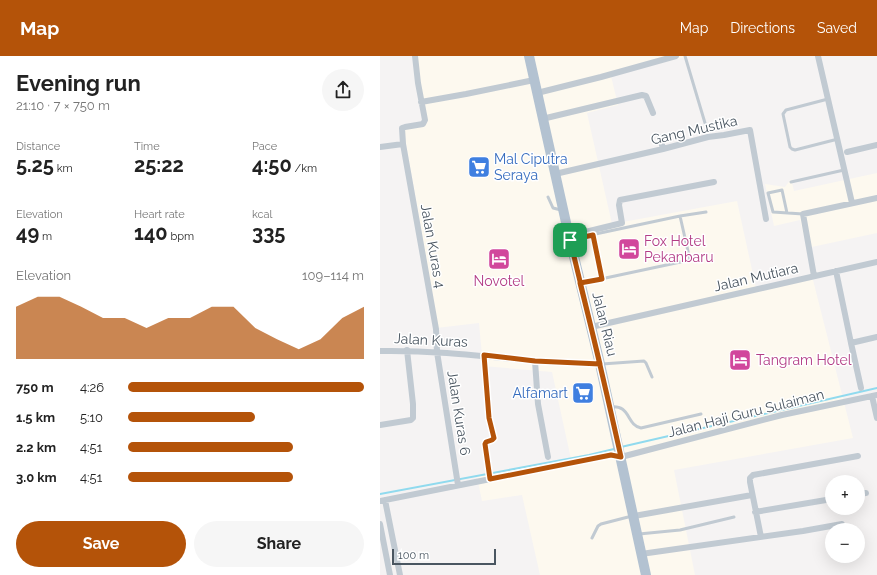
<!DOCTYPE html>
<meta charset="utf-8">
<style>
:root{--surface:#fff;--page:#f6f6f6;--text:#222;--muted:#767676;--accent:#b45309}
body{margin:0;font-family:Raleway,sans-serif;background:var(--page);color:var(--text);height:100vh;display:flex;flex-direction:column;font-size:15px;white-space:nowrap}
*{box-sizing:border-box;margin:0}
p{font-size:13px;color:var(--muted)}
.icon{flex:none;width:22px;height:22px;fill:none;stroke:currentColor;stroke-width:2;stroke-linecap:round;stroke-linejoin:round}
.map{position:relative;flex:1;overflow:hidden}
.sheet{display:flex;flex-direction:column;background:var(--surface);width:380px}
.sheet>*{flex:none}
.controls{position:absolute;left:445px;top:419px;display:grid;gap:8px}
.controls a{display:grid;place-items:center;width:40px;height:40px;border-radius:50%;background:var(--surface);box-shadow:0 4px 16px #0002;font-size:20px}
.scale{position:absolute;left:12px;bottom:10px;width:104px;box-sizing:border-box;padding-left:4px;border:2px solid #4a5661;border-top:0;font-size:11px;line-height:14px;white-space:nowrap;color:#4a5661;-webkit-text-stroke:3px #fff;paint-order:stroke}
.pin{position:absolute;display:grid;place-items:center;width:34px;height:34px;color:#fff;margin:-17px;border-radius:8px;box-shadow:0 2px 6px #0006}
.round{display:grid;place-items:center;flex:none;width:42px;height:42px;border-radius:21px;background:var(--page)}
.overview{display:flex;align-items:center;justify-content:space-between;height:68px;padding:0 16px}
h1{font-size:22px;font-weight:700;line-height:30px}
.metrics{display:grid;grid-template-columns:repeat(3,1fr);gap:6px;height:68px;padding:4px 16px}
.metrics div{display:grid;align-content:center}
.metrics b{font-size:20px;font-weight:700}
.metrics small{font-size:11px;font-weight:400}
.metrics p{font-size:11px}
.chart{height:112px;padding:8px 16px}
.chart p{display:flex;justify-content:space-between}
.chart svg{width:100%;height:72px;margin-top:4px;fill:var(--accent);opacity:.7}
.cta{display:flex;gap:8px;margin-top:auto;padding:8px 16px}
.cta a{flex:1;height:46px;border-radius:24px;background:var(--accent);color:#fff;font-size:16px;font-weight:700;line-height:46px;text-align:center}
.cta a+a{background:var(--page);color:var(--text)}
ul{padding:0 16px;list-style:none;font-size:13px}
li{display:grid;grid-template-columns:64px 48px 1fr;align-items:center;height:30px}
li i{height:10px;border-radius:5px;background:var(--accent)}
header{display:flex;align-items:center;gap:24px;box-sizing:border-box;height:56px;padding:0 20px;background:var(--accent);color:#fff}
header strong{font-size:19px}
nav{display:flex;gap:22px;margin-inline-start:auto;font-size:14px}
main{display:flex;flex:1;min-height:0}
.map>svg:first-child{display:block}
.commercial{fill:#fdf9ef}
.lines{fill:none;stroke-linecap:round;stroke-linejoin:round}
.stream{stroke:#90daee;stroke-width:2}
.lane{stroke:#c1cad2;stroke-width:3}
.street{stroke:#c1cad2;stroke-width:6}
.primary{stroke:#b3c2d1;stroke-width:10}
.route-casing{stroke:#fff;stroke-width:8}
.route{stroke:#b45309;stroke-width:5}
.labels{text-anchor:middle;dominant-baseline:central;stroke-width:3;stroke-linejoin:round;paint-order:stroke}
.street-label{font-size:14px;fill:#4a5661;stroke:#fff}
.shop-label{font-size:14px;fill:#366cbe;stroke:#fff;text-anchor:start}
.hotel-label{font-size:14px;fill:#b23c85;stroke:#fff;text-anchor:start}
</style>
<header>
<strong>Map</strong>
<nav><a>Map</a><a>Directions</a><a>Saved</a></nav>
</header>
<main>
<section class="sheet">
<div class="overview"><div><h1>Evening run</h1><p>21:10 · 7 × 750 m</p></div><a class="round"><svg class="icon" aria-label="share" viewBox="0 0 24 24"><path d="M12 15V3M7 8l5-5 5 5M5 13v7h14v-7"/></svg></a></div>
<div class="metrics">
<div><p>Distance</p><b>5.25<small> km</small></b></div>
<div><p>Time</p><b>25:22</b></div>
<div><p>Pace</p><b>4:50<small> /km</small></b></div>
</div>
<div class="metrics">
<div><p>Elevation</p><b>49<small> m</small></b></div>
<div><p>Heart rate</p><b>140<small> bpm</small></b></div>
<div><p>kcal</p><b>335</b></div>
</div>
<div class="chart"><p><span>Elevation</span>109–114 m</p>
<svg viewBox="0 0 160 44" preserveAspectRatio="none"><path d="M0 44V12L10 6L20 6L30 12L40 19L50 19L60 25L70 19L80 19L90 12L100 12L110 25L120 32L130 38L140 32L150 19L160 12V44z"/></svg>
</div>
<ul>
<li><b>750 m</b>4:26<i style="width:100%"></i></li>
<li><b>1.5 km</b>5:10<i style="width:54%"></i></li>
<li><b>2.2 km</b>4:51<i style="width:70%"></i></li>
<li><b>3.0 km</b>4:51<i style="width:70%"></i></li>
</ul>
<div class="cta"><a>Save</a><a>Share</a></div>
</section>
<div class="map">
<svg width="497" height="519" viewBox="0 0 497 519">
<rect width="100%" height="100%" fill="#f5f3f3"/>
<path class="commercial" d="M37 0H309L231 20 238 49 207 57 232 168 357 145 376 232 432 220 473 382 294 414 315 519H160L142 439 102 445 97 421 191 403 172 316 103 310 99 267 56 272 41 172 23 70 45 67Z
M497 117V177L427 192 420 164 394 170 385 128 405 131 411 123 414 135Z"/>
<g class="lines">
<path class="stream" d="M241 391 497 332
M0 438 209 399 234 393"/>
<path class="lane" d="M305 0 325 67
M448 43 406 54 403 58 410 91 412 93 415 94 458 83
M411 126 464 114
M168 141 173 152 181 154
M407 157 402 134 388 137 393 156 423 158
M213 179 222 223
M192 183 300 160 326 156
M202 227 310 204 300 160
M222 308 264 305 266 307 272 321
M230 351C251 348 246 369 261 372L321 358
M259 478 300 474 354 461
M212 482 218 470 221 468 252 460"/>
<path class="street" d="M438 0 472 147
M157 37 221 21 296 0
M41 46 86 38 154 24
M162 63 262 39 266 40 273 57
M280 81 283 93
M23 88 56 273 57 296 78 429
M0 91 23 88 22 72 25 71 43 68 45 64 38 27 35 0
M467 96 497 89
M175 118 283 93 328 81 344 79 370 74 386 163
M189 180 242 167 239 149 240 144 334 126
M456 215 471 287 497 281
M434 220 423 158 497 142
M211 271 497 206
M471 287 481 332
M0 295C51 294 102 300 153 305 175 307 198 307 220 308
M104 299 109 362 114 382 112 384 106 386 105 388 110 423
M155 305 158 348 168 401
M492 340 497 362
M0 369 31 364 33 362V348L27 294
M478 438 486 437
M5 444 20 519
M0 445 231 399 241 401 402 359 497 339
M375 456 452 443
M254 460 372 439
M0 468 10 519
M381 481 370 426V422L373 419 478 400
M261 498 423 475 462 468"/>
<path class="primary" d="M149 0 189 180 220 308 266 519"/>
</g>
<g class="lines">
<g class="route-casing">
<path id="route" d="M190 184 220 308 155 305 104 299 109 362 114 382 112 384 106 386 105 388 110 423 231 399 241 401C228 343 215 285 200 227L222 223 213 179 190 184"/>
</g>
<use href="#route" class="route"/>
</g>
<defs>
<g id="supermarket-square" transform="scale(1.15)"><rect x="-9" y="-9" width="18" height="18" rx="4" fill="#3f7fe0" stroke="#fff"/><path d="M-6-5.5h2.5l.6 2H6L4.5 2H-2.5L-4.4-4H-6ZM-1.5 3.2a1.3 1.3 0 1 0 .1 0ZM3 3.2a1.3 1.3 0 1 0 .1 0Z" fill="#fff"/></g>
<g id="hotel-square" transform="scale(1.15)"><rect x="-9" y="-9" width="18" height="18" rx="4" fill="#d1479c" stroke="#fff"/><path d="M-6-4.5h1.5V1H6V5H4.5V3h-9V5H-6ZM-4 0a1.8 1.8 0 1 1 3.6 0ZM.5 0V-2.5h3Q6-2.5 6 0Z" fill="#fff"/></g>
</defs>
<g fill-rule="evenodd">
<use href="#supermarket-square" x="99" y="111"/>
<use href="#hotel-square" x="249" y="193"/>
<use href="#hotel-square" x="119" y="203"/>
<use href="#hotel-square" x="360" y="304"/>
<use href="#supermarket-square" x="203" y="337"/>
</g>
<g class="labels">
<g class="street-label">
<text transform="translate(314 74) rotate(-13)">Gang Mustika</text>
<text transform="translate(53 190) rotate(80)">Jalan Kuras 4</text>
<text transform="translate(376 221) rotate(-13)">Jalan Mutiara</text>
<text transform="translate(225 268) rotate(76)">Jalan Riau</text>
<text transform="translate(51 284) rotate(3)">Jalan Kuras</text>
<text transform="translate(79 357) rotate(81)">Jalan Kuras 6</text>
<text transform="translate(366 357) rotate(-14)">Jalan Haji Guru Sulaiman</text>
</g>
<g class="shop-label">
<text x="114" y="103">Mal Ciputra<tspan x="114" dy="16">Seraya</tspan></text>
<text x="188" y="337" text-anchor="end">Alfamart</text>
</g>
<g class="hotel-label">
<text x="264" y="185">Fox Hotel<tspan x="264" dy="16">Pekanbaru</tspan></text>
<text x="119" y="225" text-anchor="middle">Novotel</text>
<text x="376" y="304">Tangram Hotel</text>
</g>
</g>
</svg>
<div class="controls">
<a>+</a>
<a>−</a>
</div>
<div class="scale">100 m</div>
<div class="pin" style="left:190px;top:184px;background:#1e9e55"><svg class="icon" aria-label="arrive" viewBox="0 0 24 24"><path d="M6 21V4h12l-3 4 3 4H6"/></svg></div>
</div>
</main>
